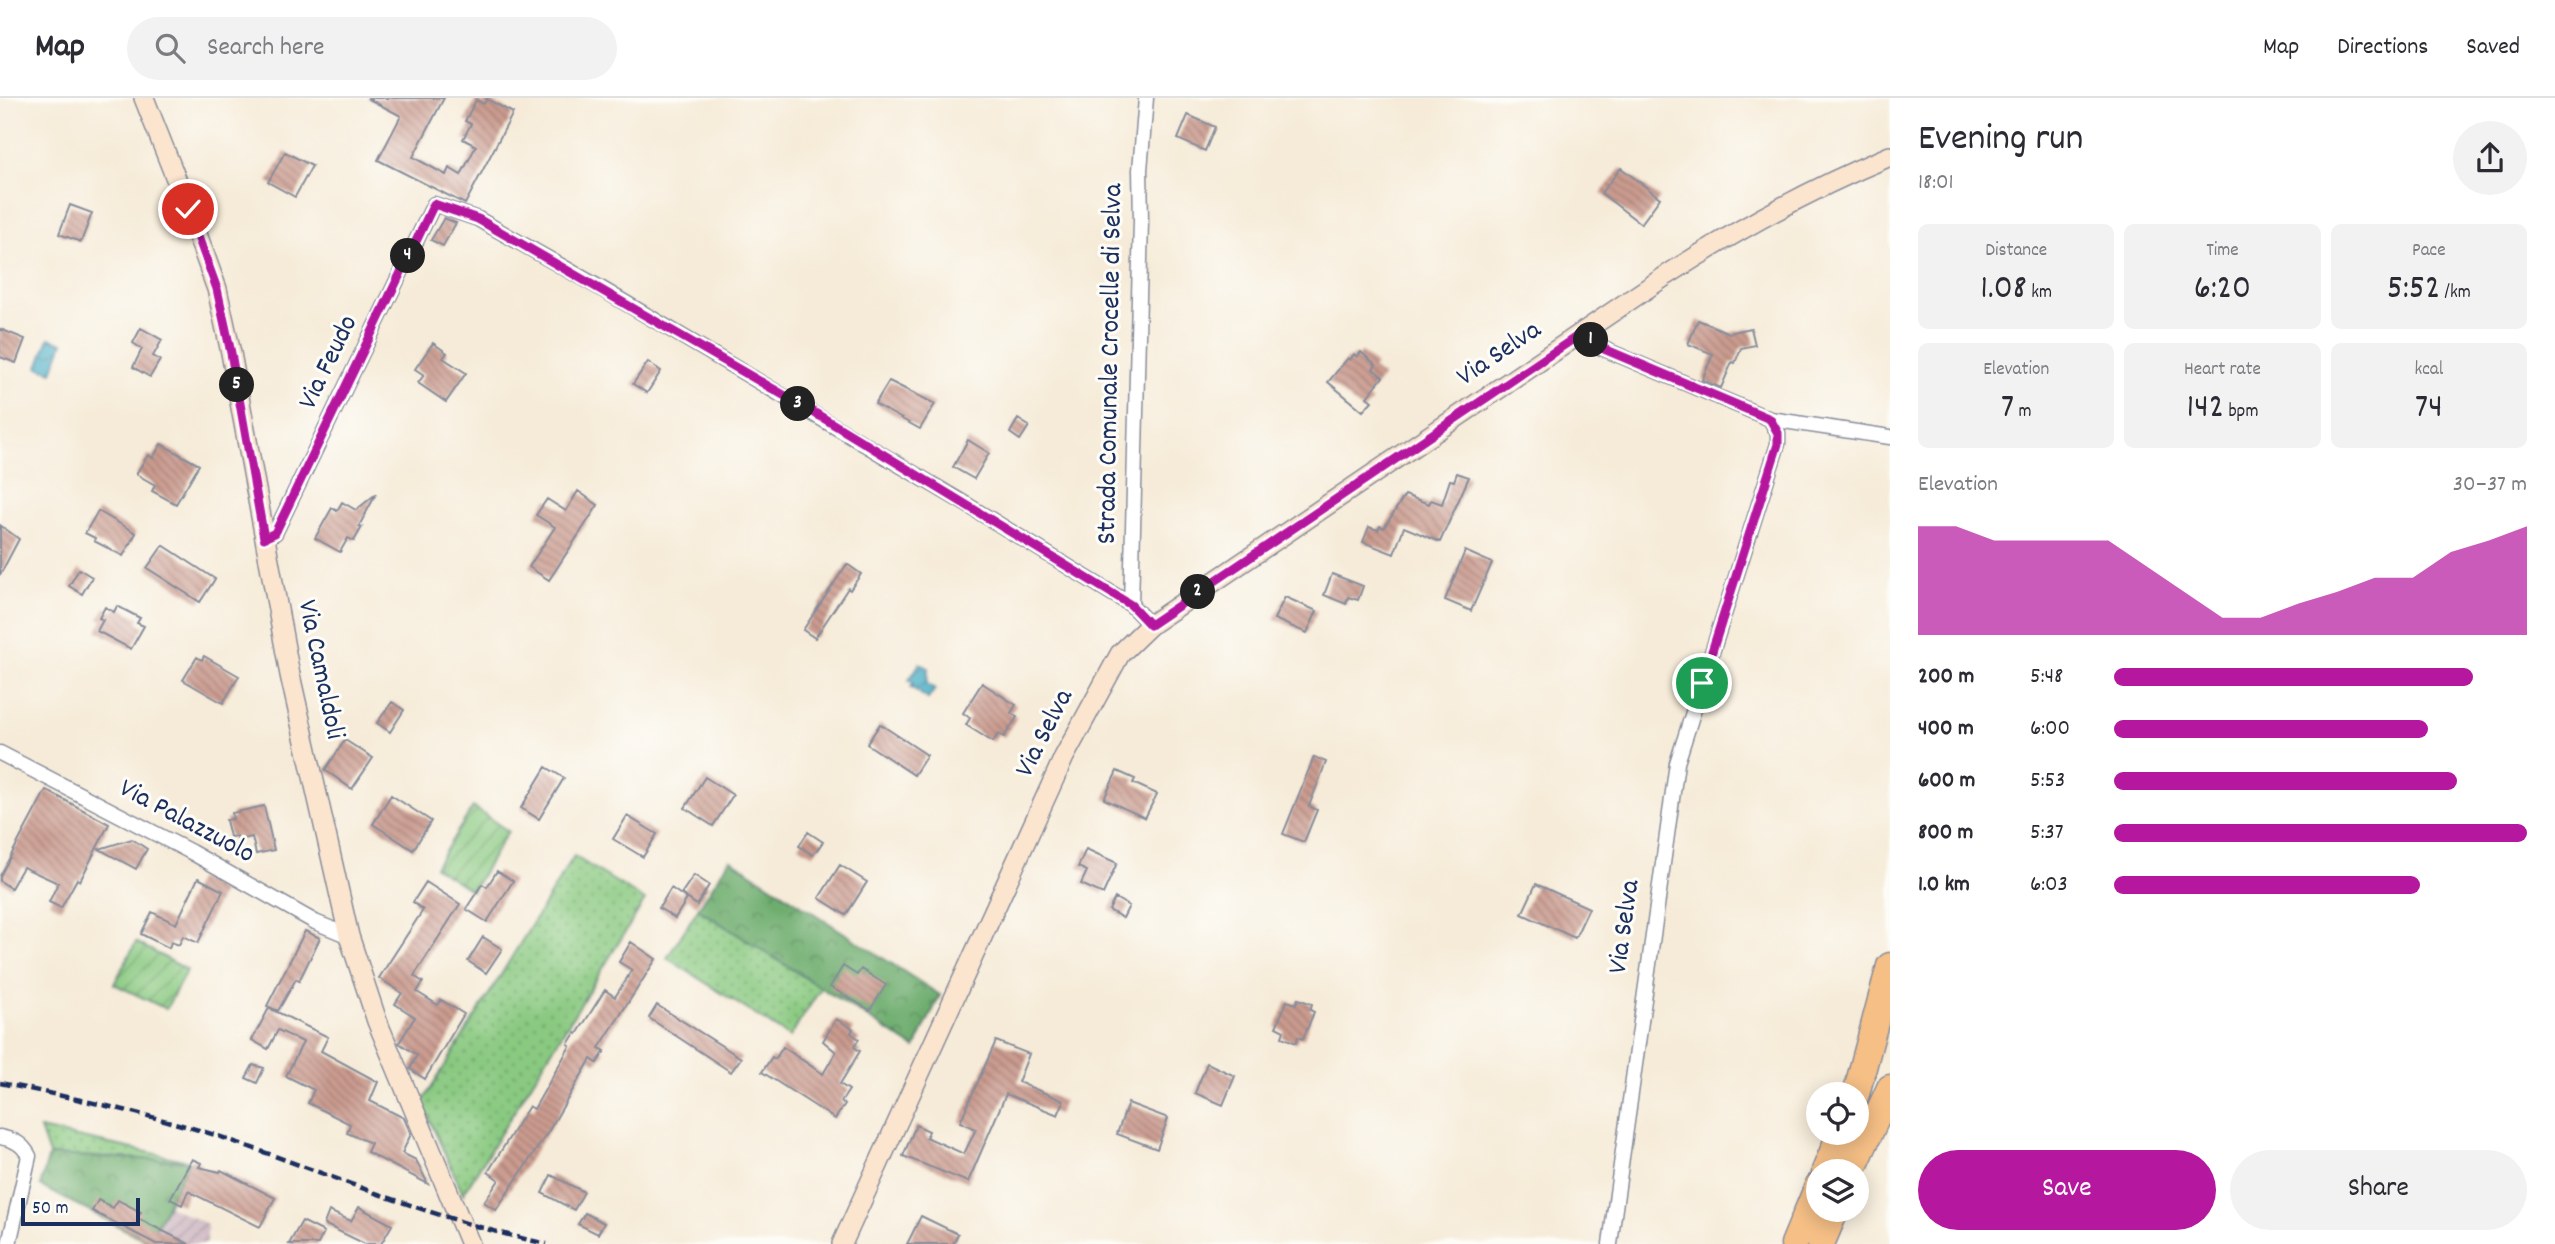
<!DOCTYPE html>
<meta charset="utf-8">
<style>
:root{--surface:#fff;--page:#f2f2f3;--text:#2b2b33;--muted:#7c7c81;--line:#e1e1e2;--accent:#b5179e}
body{margin:0;font-family:Dekko,sans-serif;background:var(--page);color:var(--text);height:100vh;display:flex;flex-direction:column;font-size:26px;white-space:nowrap}
*{box-sizing:border-box;margin:0}
p{font-size:23px;color:var(--muted)}
.icon{flex:none;width:38px;height:38px;fill:none;stroke:currentColor;stroke-width:2;stroke-linecap:round;stroke-linejoin:round}
.map{position:relative;flex:1;overflow:hidden}
.details{display:flex;flex-direction:column;background:var(--surface);width:665px}
.details>*{flex:none}
.buttons{position:absolute;left:1806px;top:984px;display:grid;gap:14px}
.buttons a{display:grid;place-items:center;width:63px;height:63px;border-radius:50%;background:var(--surface);box-shadow:0 4px 18px #0003;font-size:35px}
.scale{position:absolute;left:21px;bottom:18px;width:119px;box-sizing:border-box;padding-left:7px;border:4px solid #1b2f5e;border-top:0;font-size:19px;line-height:24px;white-space:nowrap;color:#1b2f5e;-webkit-text-stroke:5px #fdfcf7;paint-order:stroke}
.pin{position:absolute;display:grid;place-items:center;width:60px;height:60px;color:#fff;margin:-30px;border:4px solid #fff;border-radius:50%;box-shadow:0 2px 7px #0007}
.km{position:absolute;width:35px;height:35px;margin:-18px;border-radius:50%;background:#222;color:#fff;font-size:19px;line-height:35px;text-align:center}
.round{display:grid;place-items:center;flex:none;width:74px;height:74px;border-radius:37px;background:var(--page)}
.head{display:flex;align-items:center;justify-content:space-between;height:119px;padding:0 28px}
h1{font-size:38px;font-weight:600;line-height:52px}
.figures{display:grid;grid-template-columns:repeat(3,1fr);gap:10px;height:119px;padding:7px 28px}
.figures div{display:grid;align-content:center;border-radius:10px;background:var(--page);text-align:center}
.figures b{font-size:35px;font-weight:600}
.figures small{font-size:19px;font-weight:400}
.figures p{font-size:19px}
.chart{height:196px;padding:14px 28px}
.chart p{display:flex;justify-content:space-between}
.chart svg{width:100%;height:126px;margin-top:7px;fill:var(--accent);opacity:.7}
.action{display:flex;gap:14px;margin-top:auto;padding:14px 28px}
.action a{flex:1;height:80px;border-radius:42px;background:var(--accent);color:#fff;font-size:28px;font-weight:600;line-height:80px;text-align:center}
.action a+a{background:var(--page);color:var(--text)}
ul{padding:0 28px;list-style:none;font-size:23px}
li{display:grid;grid-template-columns:112px 84px 1fr;align-items:center;height:52px}
li i{height:18px;border-radius:9px;background:var(--accent)}
header{display:flex;align-items:center;gap:42px;box-sizing:border-box;height:98px;padding:0 35px;background:var(--surface);border-bottom:2px solid var(--line)}
header strong{font-size:33px}
nav{display:flex;gap:38px;margin-inline-start:auto;font-size:24px}
.search{width:490px;height:63px;background:var(--page);display:flex;align-items:center;gap:18px;box-sizing:border-box;padding:0 24px;border-radius:38px;color:var(--muted);font-size:26px}
main{display:flex;flex:1;min-height:0}
.map>svg:first-child{display:block}
.industrial{fill:url(#industrial-furrows)}
.grass{fill:url(#grass-dots);stroke:#527c6f;stroke-width:2}
.forest{fill:url(#forest-crowns);stroke:#446e66;stroke-width:2}
.garden{fill:url(#garden-furrows);stroke:#527c6f;stroke-width:2}
.water{fill:url(#water-waves);stroke:#306e90;stroke-width:2}
.building{fill:url(#building-back-hatch)}
.lines{fill:none;stroke-linecap:round;stroke-linejoin:round}
.street-casing{stroke:#888d9b;stroke-width:17}
.secondary-casing{stroke:#888d9b;stroke-width:22}
.highway-casing{stroke:#888d9b;stroke-width:29}
.street{stroke:#fff;stroke-width:14}
.secondary{stroke:#fbe5cf;stroke-width:19}
.highway{stroke:#f5bf86;stroke-width:26}
.rail{stroke:#1b2f5e;stroke-width:4.5;stroke-dasharray:10 5;stroke-linecap:butt}
.route-casing{stroke:#fff;stroke-width:14}
.route{stroke:#b5179e;stroke-width:9}
.labels{text-anchor:middle;dominant-baseline:central;stroke-width:6;stroke-linejoin:round;paint-order:stroke}
.street-label{font-size:28px;fill:#1b2f5e;stroke:#fdfcf7}
</style>
<header>
<strong>Map</strong>
<div class="search"><svg class="icon" aria-label="search" viewBox="0 0 24 24"><circle cx="10" cy="10" r="6"/><path d="M15 15l6 6"/></svg>Search here</div>
<nav><a>Map</a><a>Directions</a><a>Saved</a></nav>
</header>
<main>
<div class="map">
<svg width="1890" height="1146" viewBox="0 0 1890 1146">
<defs>
<pattern id="industrial-furrows" width="10" height="10" patternUnits="userSpaceOnUse" patternTransform="scale(1.75)"><rect width="10" height="10" fill="#d2bdc6"/><path d="M-1 1l2-2M0 10L10 0M9 11l2-2" fill="none" stroke="#aa9aa4"/></pattern>
<pattern id="grass-dots" width="8" height="8" patternUnits="userSpaceOnUse" patternTransform="scale(1.75)"><rect width="8" height="8" fill="#89c980"/><path d="M2 2h.1M6 6h.1" fill="none" stroke="#6fa46c" stroke-width="1.8" stroke-linecap="round"/></pattern>
<pattern id="forest-crowns" width="20" height="18" patternUnits="userSpaceOnUse" patternTransform="scale(1.75)"><rect width="20" height="18" fill="#6ead6e"/><path d="M2 6a3 3 0 1 1 6 0M12 15a3 3 0 1 1 6 0" fill="none" stroke="#5a8d5e"/></pattern>
<pattern id="garden-furrows" width="10" height="10" patternUnits="userSpaceOnUse" patternTransform="scale(1.75)"><rect width="10" height="10" fill="#89c980"/><path d="M-1 1l2-2M0 10L10 0M9 11l2-2" fill="none" stroke="#6fa46c"/></pattern>
<pattern id="water-waves" width="16" height="10" patternUnits="userSpaceOnUse" patternTransform="scale(1.75)"><rect width="16" height="10" fill="#44acc3"/><path d="M0 5q4-4 8 0t8 0" fill="none" stroke="#388ca2"/></pattern>
<pattern id="building-back-hatch" width="6" height="6" patternUnits="userSpaceOnUse" patternTransform="scale(1.75)"><rect width="6" height="6" fill="#cb9b8f"/><path d="M-1 5l2 2M0 0l6 6M5-1l2 2" fill="none" stroke="#a47f78"/></pattern>
</defs>
<rect width="100%" height="100%" fill="#fdfcf7"/>
<filter id="ink" filterUnits="userSpaceOnUse"><feTurbulence type="fractalNoise" baseFrequency=".0143" numOctaves="2"/><feDisplacementMap in="SourceGraphic" scale="14" xChannelSelector="R" yChannelSelector="G"/><feConvolveMatrix kernelMatrix="1 2 1 2 8 2 1 2 1" color-interpolation-filters="sRGB"/></filter>
<filter id="wash" filterUnits="userSpaceOnUse"><feTurbulence type="fractalNoise" baseFrequency=".00686" numOctaves="4" result="noise"/><feDisplacementMap in="SourceGraphic" scale="28" xChannelSelector="R" yChannelSelector="G"/><feGaussianBlur stdDeviation="1.57" result="paint"/><feColorMatrix in="noise" values="0 0 0 0 0 0 0 0 0 0 0 0 0 0 0 0 0 1.4 0 .05"/><feComposite in="paint" operator="in"/></filter>
<g filter="url(#wash)">
<rect width="100%" height="100%" fill="#f6ebd8"/>
<path class="industrial" d="M166 1107 207 1126V1146H153L149 1144Z"/>
<path class="grass" d="M574 758 645 802 463 1096 422 1005Z
M698 811 821 890 790 939 667 860Z
M40 1031 189 1063 49 1057Z"/>
<path class="forest" d="M730 761 940 897 915 950 698 811Z
M49 1057 189 1063 149 1144 40 1088Z"/>
<path class="garden" d="M473 709 508 733 472 793 435 769Z
M136 844 187 872 166 911 114 886Z"/>
<path class="water" d="M49 240 63 245 52 274 38 269Z
M920 565 928 570 927 586 935 591 928 601 911 589 913 585 909 582Z"/>
<g id="blocks">
<path class="building" d="M367 0H444L413 59 446 77 449 70 461 77 476 48 463 41 471 26 465 23 476 2 484 6 487 1 513 15 465 106 378 62 401 18Z
M1188 17 1215 29 1205 53 1178 41Z
M285 54 312 68 295 99 268 84Z
M1621 70 1660 100 1641 126 1601 95Z
M70 107 92 115 81 144 59 136Z
M444 120 456 125 443 148 431 142Z
M1698 222 1729 235 1751 230 1755 247 1741 250 1735 265 1732 264 1721 290 1702 282 1713 256 1688 246Z
M141 230 162 242 153 258 160 262 150 279 133 269 142 251 133 245Z
M0 231 25 241 16 265 0 259Z
M433 245 447 255 443 260 466 275 446 304 418 285 424 277 415 271Z
M1361 254 1376 267 1373 271 1383 279 1367 299 1372 303 1363 313 1328 284 1348 260 1350 262 1354 256 1357 259Z
M648 264 661 273 647 295 633 286Z
M889 283 935 306 920 331 875 306Z
M1018 321 1029 328 1020 342 1010 335Z
M968 342 989 355 974 381 953 369Z
M161 346 199 367 176 406 152 393 155 387 136 376 148 357 153 360Z
M1457 375 1469 379 1440 444 1404 429 1394 456 1363 444 1369 429 1378 432 1380 428 1384 430 1405 397 1429 406 1431 402 1442 406 1450 382 1454 383Z
M578 393 598 407 549 482 529 469 555 429 536 417 547 401 566 413Z
M376 396 359 428 362 429 354 443 348 440 340 454 315 440 332 410 337 413 342 404 356 412Z
M98 413 136 435 123 458 94 443 95 440 85 435Z
M0 427 19 441 0 477Z
M163 447 215 481 200 504 147 470Z
M1465 453 1492 465 1471 513 1445 502Z
M847 466 861 476 850 492 848 490 815 540 803 532Z
M79 471 92 479 82 496 69 488Z
M1332 476 1363 488 1358 502 1348 499 1346 506 1324 497Z
M1285 499 1317 513 1307 535 1274 521Z
M117 508 140 520 137 525 144 528 131 551 97 533 103 522 99 520 105 509 114 514Z
M204 558 239 578 223 605 183 582 197 559 202 562Z
M982 585 1016 607 1011 615 1017 619 1004 639 998 636 993 644 966 627 970 620 963 615Z
M392 604 404 612 390 634 377 625Z
M880 626 927 657 914 677 867 646Z
M345 642 373 660 352 691 325 672Z
M1314 659 1326 664 1309 708 1317 712 1304 744 1283 736Z
M546 669 564 680 539 721 521 710Z
M1117 673 1135 681 1133 685 1157 696 1145 720 1104 701Z
M705 679 733 697 713 728 685 710Z
M46 692 109 726 80 783 77 781 61 810 49 804 58 785 23 769 11 790 0 783V778Z
M391 697 431 723 413 752 373 726Z
M264 708 274 752 256 756 252 739 238 742 237 738 230 739 226 722 233 721 232 715Z
M627 718 657 736 643 759 613 741Z
M808 734 823 744 813 757 799 748Z
M132 741 147 751 136 771 99 751Z
M1086 751 1117 765 1103 796 1081 786 1087 773 1078 769Z
M840 767 867 784 846 817 819 800Z
M497 773 513 783 487 824 466 811 482 786 487 789Z
M694 777 709 787 697 807 681 796Z
M198 780 223 793 198 845 183 838 179 847 171 844 169 850 141 836 152 814 176 826Z
M426 784 460 806 414 878 423 884 417 894 438 907 441 902 464 916 425 981 410 971 417 957 399 945 415 919 395 906 402 895 379 880 423 812 413 804Z
M1536 786 1589 810 1575 840 1522 816Z
M671 790 687 801 675 820 659 810Z
M1115 800 1129 808 1123 820 1109 812Z
M305 833 320 840 299 883 296 881 278 913 267 908Z
M483 839 502 851 486 875 468 863Z
M631 844 656 861 599 950 605 953 597 965 591 961 548 1034 496 1112 484 1104 499 1082 488 1074 529 1008 534 1011 570 948 568 946 575 935 577 936 605 892 615 899 632 872 619 864Z
M843 868 857 877 861 871 886 887 870 912 830 889Z
M1298 901 1312 906 1310 912 1314 914 1303 941 1298 939 1296 945 1282 939 1284 933 1276 929 1287 903 1296 906Z
M657 907 741 960 731 974 649 920Z
M269 910 328 939 321 953 378 984 370 1003 404 1020 411 1036 402 1055 416 1062 428 1086 367 1054 371 1045 347 1035 350 1026 308 1005 314 992 286 978 303 944 278 932 268 951 252 942Z
M836 921 853 931 851 935 859 941 854 949 860 953 840 986 849 992 841 1004 845 1006 835 1021 762 974 772 959 775 961 783 949 823 976 836 954 823 943Z
M996 943 1029 956 1018 984 1064 1003 1058 1017 1006 996 968 1084 903 1058 916 1027 929 1033 926 1039 964 1056 976 1031 960 1024Z
M1207 965 1235 978 1223 1007 1195 995Z
M253 967 264 970 257 985 246 980Z
M1128 1005 1168 1020 1157 1051 1117 1036Z
M192 1061 201 1065 199 1069 220 1074 221 1072 275 1100 260 1129 188 1093 182 1107 170 1101Z
M551 1077 584 1094 574 1112 542 1095Z
M98 1102 113 1110 118 1102 141 1114 137 1120 189 1146H156L92 1113Z
M359 1109 392 1127 381 1146H365L324 1126 329 1113 351 1123Z
M585 1115 604 1125 598 1136 578 1126Z
M921 1118 958 1136 953 1146H907Z
M302 1123 324 1134 318 1146H289Z"/>
</g>
</g>
<g filter="url(#ink)">
<use href="#blocks" fill-opacity="0" stroke="#888d9b" stroke-width="2"/>
<g class="lines">
<g class="street-casing">
<path id="street" d="M1146 0 1140 72 1141 123 1131 507 1150 527
M1582 235 1597 248 1770 321 1778 335V346L1677 665 1610 1146
M1770 321 1890 339
M264 440 275 435 434 106 478 121 602 191 964 405 1131 507
M0 655 191 754 315 824 349 838
M0 1039C14 1042 22 1045 29 1058L9 1146"/>
</g>
<g class="secondary-casing">
<path id="secondary" d="M144 0 188 111 217 191 231 255 290 577 349 838 377 923 470 1146
M842 1146 1064 659 1120 556 1150 527 1667 177C1740 130 1810 91 1890 58"/>
</g>
<g class="highway-casing">
<path id="highway" d="M1856 996 1890 868
M1825 1073 1841 1034
M1852 1073 1890 990
M1794 1146 1818 1088
M1821 1146 1836 1111"/>
</g>
<use href="#street" class="street"/>
<use href="#secondary" class="secondary"/>
<use href="#highway" class="highway"/>
<path class="rail" d="M0 985C73 1000 146 1015 218 1038 327 1075 434 1122 547 1146"/>
</g>
</g>
<g class="lines" filter="url(#ink)">
<g class="route-casing">
<path id="route" d="M188 111 217 191 231 255 264 440 275 435 434 106 478 121 820 318 1131 507 1150 527 1582 235 1597 248 1770 321 1778 335V346L1702 585"/>
</g>
<use href="#route" class="route"/>
</g>
<g class="labels">
<g class="street-label">
<text transform="translate(1500 257) rotate(-34)">Via Selva</text>
<text transform="translate(330 265) rotate(-64)">Via Feudo</text>
<text transform="translate(1112 266) rotate(-89)">Strada Comunale Crocelle di Selva</text>
<text transform="translate(319 572) rotate(78)">Via Camaldoli</text>
<text transform="translate(1046 636) rotate(-63)">Via Selva</text>
<text transform="translate(186 725) rotate(28)">Via Palazzuolo</text>
<text transform="translate(1626 829) rotate(-82)">Via Selva</text>
</g>
</g>
</svg>
<div class="buttons">
<a><svg class="icon" aria-label="locate" viewBox="0 0 24 24"><circle cx="12" cy="12" r="6"/><path d="M12 2v4M12 18v4M2 12h4M18 12h4"/></svg></a>
<a><svg class="icon" aria-label="layers" viewBox="0 0 24 24"><path d="M12 4l9 5-9 5-9-5zM3 14l9 5 9-5"/></svg></a>
</div>
<div class="scale">50 m</div>
<div class="pin" style="left:1702px;top:585px;background:#1e9e55"><svg class="icon" aria-label="arrive" viewBox="0 0 24 24"><path d="M6 21V4h12l-3 4 3 4H6"/></svg></div>
<div class="pin" style="left:188px;top:111px;background:#d93025"><svg class="icon" aria-label="check" viewBox="0 0 24 24"><path d="M5 12l5 5 9-10"/></svg></div>
<b class="km" style="left:1591px;top:242px">1</b>
<b class="km" style="left:1198px;top:494px">2</b>
<b class="km" style="left:798px;top:306px">3</b>
<b class="km" style="left:408px;top:158px">4</b>
<b class="km" style="left:237px;top:287px">5</b>
</div>
<section class="details">
<div class="head"><div><h1>Evening run</h1><p>18:01</p></div><a class="round"><svg class="icon" aria-label="share" viewBox="0 0 24 24"><path d="M12 15V3M7 8l5-5 5 5M5 13v7h14v-7"/></svg></a></div>
<div class="figures">
<div><p>Distance</p><b>1.08<small> km</small></b></div>
<div><p>Time</p><b>6:20</b></div>
<div><p>Pace</p><b>5:52<small> /km</small></b></div>
</div>
<div class="figures">
<div><p>Elevation</p><b>7<small> m</small></b></div>
<div><p>Heart rate</p><b>142<small> bpm</small></b></div>
<div><p>kcal</p><b>74</b></div>
</div>
<div class="chart"><p><span>Elevation</span>30–37 m</p>
<svg viewBox="0 0 160 44" preserveAspectRatio="none"><path d="M0 44V6L10 6L20 11L30 11L40 11L50 11L60 20L70 29L80 38L90 38L100 33L110 29L120 24L130 24L140 15L150 11L160 6V44z"/></svg>
</div>
<ul>
<li><b>200 m</b>5:48<i style="width:87%"></i></li>
<li><b>400 m</b>6:00<i style="width:76%"></i></li>
<li><b>600 m</b>5:53<i style="width:83%"></i></li>
<li><b>800 m</b>5:37<i style="width:100%"></i></li>
<li><b>1.0 km</b>6:03<i style="width:74%"></i></li>
</ul>
<div class="action"><a>Save</a><a>Share</a></div>
</section>
</main>
